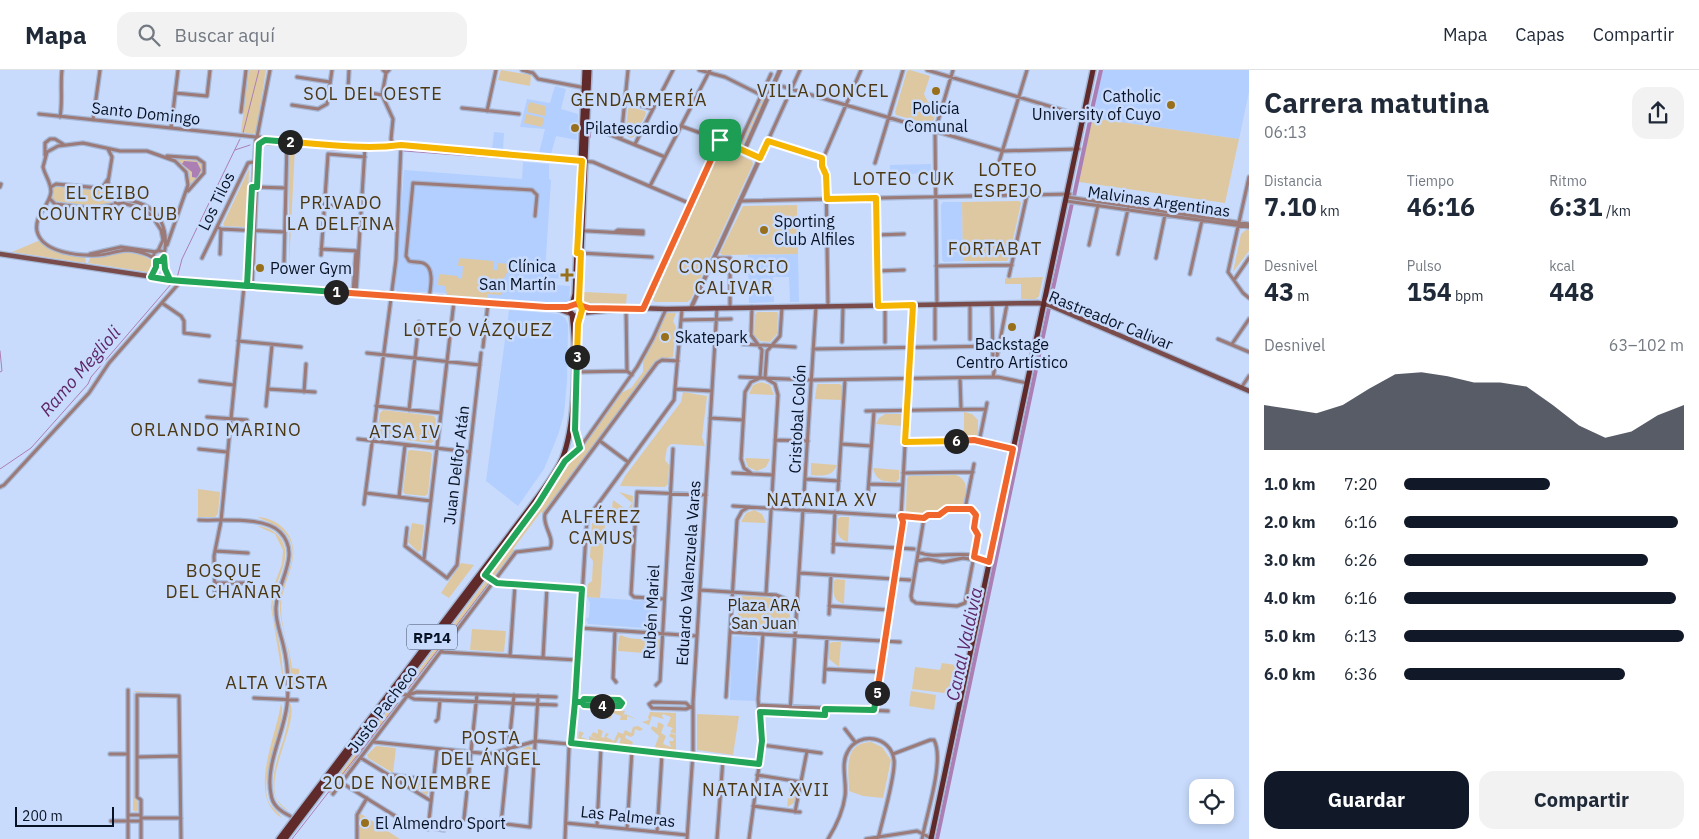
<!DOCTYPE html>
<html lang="es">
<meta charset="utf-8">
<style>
:root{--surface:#fff;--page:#f2f2f3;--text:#1f2937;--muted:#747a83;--line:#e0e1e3;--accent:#111827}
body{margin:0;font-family:"IBM Plex Sans",sans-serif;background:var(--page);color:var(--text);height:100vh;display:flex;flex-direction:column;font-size:19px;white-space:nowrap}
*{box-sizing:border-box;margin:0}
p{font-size:16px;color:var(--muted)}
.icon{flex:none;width:28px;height:28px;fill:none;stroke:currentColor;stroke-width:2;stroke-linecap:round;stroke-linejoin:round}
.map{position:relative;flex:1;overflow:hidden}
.details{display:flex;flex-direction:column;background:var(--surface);width:450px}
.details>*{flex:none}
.fabs{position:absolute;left:1189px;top:709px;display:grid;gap:10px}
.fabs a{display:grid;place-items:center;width:45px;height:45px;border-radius:10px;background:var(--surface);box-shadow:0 2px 8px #0003;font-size:25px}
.scale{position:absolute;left:15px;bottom:12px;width:99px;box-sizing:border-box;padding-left:5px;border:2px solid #081225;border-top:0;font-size:14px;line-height:18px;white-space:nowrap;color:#081225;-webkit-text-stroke:4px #c8dbfc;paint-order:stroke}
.pin{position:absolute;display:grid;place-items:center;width:42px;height:42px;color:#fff;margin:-21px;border-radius:10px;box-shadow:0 2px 8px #0006}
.km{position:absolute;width:25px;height:25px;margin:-12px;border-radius:50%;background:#222;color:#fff;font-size:14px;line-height:25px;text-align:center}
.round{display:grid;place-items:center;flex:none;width:52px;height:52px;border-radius:15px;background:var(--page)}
.overview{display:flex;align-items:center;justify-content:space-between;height:85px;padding:0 15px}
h1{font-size:28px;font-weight:700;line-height:38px}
.metrics{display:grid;grid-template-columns:repeat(3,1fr);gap:8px;height:85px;padding:5px 15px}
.metrics div{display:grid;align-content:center}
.metrics b{font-size:25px;font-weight:700}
.metrics small{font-size:14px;font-weight:400}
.metrics p{font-size:14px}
.chart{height:140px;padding:10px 15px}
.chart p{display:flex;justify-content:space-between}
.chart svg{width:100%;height:90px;margin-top:5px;fill:var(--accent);opacity:.7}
.button{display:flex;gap:10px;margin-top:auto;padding:10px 15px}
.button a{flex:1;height:58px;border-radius:15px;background:var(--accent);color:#fff;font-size:20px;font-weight:700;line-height:58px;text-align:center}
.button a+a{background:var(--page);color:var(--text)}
ul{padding:0 15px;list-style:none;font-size:16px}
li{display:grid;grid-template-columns:80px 60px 1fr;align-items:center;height:38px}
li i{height:12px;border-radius:6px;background:var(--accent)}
header{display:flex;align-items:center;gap:30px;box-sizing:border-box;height:70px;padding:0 25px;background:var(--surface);border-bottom:1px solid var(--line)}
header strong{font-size:24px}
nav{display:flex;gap:28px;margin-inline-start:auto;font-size:18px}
.search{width:350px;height:45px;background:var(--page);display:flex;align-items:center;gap:12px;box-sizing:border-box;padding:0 18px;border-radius:15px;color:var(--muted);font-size:19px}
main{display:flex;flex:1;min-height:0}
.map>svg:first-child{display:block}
.built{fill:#b3cfff}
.green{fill:#dec8a2}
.water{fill:#ac7fb4}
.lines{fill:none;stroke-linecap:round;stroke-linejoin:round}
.stream{stroke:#ac7fb4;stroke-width:1}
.canal{stroke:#ac7fb4;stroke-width:4}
.minor-casing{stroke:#a5b7d5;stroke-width:5.5}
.tertiary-casing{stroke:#a5b7d5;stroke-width:6}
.secondary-casing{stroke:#a5b7d5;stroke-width:7}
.primary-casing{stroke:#a5b7d5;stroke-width:8}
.minor{stroke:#9b7a78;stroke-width:3}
.tertiary{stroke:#9b7a78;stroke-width:4}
.secondary{stroke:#794b4a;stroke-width:4.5}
.primary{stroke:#602a2b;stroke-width:5}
.split-1-casing{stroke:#fff;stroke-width:10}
.split-2-casing{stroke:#fff;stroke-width:10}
.split-3-casing{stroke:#fff;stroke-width:10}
.split-4-casing{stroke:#fff;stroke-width:10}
.split-5-casing{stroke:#fff;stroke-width:10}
.split-6-casing{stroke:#fff;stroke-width:10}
.split-7-casing{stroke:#fff;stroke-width:10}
.split-1{stroke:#f0652b;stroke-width:6}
.split-2{stroke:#22a559;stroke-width:6}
.split-3{stroke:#f5b400;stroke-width:6}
.split-4{stroke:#22a559;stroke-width:6}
.split-5{stroke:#22a559;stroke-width:6}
.split-6{stroke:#f0652b;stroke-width:6}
.split-7{stroke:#f5b400;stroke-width:6}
.poi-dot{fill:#98701c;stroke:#c8dbfc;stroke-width:2}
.labels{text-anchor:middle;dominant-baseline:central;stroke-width:5;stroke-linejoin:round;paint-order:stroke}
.shield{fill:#c8dbfc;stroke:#424e66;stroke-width:1}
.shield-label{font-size:15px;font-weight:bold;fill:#081225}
.poi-label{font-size:16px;fill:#081225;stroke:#c8dbfc;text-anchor:start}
.street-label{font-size:16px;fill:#081225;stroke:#c8dbfc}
.park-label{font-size:16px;fill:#3b2b0e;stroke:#c8dbfc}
.neighbourhood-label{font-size:18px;letter-spacing:1px;fill:#4c3812;stroke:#c8dbfc}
.water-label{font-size:18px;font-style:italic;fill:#5d2567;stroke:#c8dbfc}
</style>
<header>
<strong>Mapa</strong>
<div class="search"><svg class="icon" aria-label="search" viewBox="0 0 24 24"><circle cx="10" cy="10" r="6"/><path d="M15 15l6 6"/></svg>Buscar aquí</div>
<nav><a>Mapa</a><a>Capas</a><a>Compartir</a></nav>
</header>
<main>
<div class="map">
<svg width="1249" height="769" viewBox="0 0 1249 769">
<rect width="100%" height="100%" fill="#c8dbfc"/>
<path class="built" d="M1103 0H1249V22L1239 69 1092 48Z
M555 16 566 19 561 39 578 44 577 70 556 66 551 84 539 83 545 59 520 57 527 29 550 33Z
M494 62 504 63 503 80 492 79Z
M523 92 549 94V109L551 110 545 201 570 203V209L545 208V214L570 216 569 232 566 235 447 225 445 223 433 222H397L395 219 404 100 522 109Z
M931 94V102L890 106V95Z
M943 132H962L963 191 944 192 942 190 941 135Z
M798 184 799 232H790L789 207H773L774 232 749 233 748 185Z
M509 240 559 244 565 248 568 254 567 311 564 344 558 365 544 399 518 436 486 411Z
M587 527 659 532 660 537 657 539 656 551 659 557 657 559 588 554 586 549 589 547 590 533Z
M734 566 756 567 758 570 755 631 730 630 732 568Z"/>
<path class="green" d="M249 0H266L256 62 253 64 241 62Z
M501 0 531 5 530 16 498 10Z
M910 0 930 6 924 24 928 32 939 34 933 53 931 55 896 45 895 42 907 1Z
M764 23 767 25 742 77 741 75Z
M529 32 546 36 545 46 527 42Z
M630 37 645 41 646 44 634 67 631 68 625 65 628 39Z
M526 44 544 48 542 57 524 53Z
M1092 48 1239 69 1225 133 1079 112Z
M292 77H295L289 196V89Z
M726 79 752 91 753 94 691 229 687 232H655L653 230 720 81Z
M175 89H195L202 93 203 102 191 116 186 100Z
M249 99 247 155 245 157 224 156 223 154Z
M55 116 107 118 113 132 98 137 55 131 52 128V119Z
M1019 131 1021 133 1009 188 1007 191H963L962 132Z
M797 135 798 184 722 185 720 183 743 136Z
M1246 160H1249V181L1233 202 1241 164Z
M38 171 58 182 85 187 86 193 12 182Z
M124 182 142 185 155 192 153 199 147 202 88 193 90 188Z
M459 188 493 191 494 200H497L498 193 509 194 508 201 504 208 502 225 487 224V228L447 225 445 216 438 215 439 204 458 206V208L462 209 463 196H458Z
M1043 207 1039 226 1036 229H1021V214H1005V208Z
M584 222 627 224 626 234H586L584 232Z
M757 242H777L778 244 777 264 770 272 760 271 754 265 755 245Z
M666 243H676L673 251 676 257 673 287 657 290 643 312 543 443 541 442 513 479 515 481 493 507 490 505 542 436 569 394 582 382 588 368 621 323 631 318 643 302V292Z
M761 312 770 315 774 325 749 324 753 315Z
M817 314H840L842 316 841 330 815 329Z
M683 322 707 326 702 367 705 376 671 374 667 378 665 390 669 395 668 414 665 417 620 416 625 406 681 332Z
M383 340 434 346 436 349 434 371 431 373 379 367 377 363 380 343Z
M964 342 972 344 978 350V365L964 367Z
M885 344H901L902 356 876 354 879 348Z
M411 380 430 382 432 384 428 424 425 426 405 424 403 421 408 381Z
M745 388 770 389 766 397 757 401 748 397Z
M811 393 837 395C832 407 823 406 811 405Z
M873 398 899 400V409L896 412C884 412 876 411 873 398Z
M956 405C971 411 965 424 963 436H943L939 443 924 445 906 441 907 408 909 406Z
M198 419 220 422 218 444 215 447H198Z
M619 422 633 426 632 444H627V449L611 448 613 430 627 440 632 433Z
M754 440 762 444 766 453 741 452 746 443Z
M258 447C269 448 278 452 285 460 306 485 281 511 281 537 281 558 290 578 292 598L299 599V616H291C291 602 290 588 287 574 284 560 279 547 280 532 281 512 298 493 291 473 284 453 259 450 258 447Z
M840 447H849L848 472C835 468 837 459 838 449Z
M412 453 424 455 421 480 418 482 408 472Z
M592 453 605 454 600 528 587 527 588 514 592 511 593 491 590 487Z
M257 456C269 457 280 463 284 475 290 493 274 513 273 531 271 547 277 561 280 577 282 590 283 603 284 616L271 537 273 518 282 494 283 480 275 464Z
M461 493 474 495 449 528 441 523Z
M836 509 845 510 844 534C832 531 833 522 834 511Z
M486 511 490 514 408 620 406 617Z
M738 526C766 528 793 522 791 560L789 562C762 560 735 564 736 528Z
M472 559 506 561 504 582 470 580Z
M621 565C633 571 645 569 657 567L659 570 658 584 618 581 619 567Z
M832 572H841L839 597 829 589V574Z
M942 593 956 595 952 624 912 619 915 597 940 600Z
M135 621 183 624 134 622 135 729 138 732V740L136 742 133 740V623Z
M911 621 936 625 934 640 909 636Z
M395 631 398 634 330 724 327 721Z
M281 633C288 648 261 701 267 727 269 737 279 742 282 748 246 727 277 665 281 633Z
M290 633C299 651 267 701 276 727 278 733 286 738 288 741 262 727 277 689 284 668 287 657 289 645 290 633Z
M601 640 625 641 623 646 625 644 637 649 627 646V650H620L621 646 613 643 610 649 602 645V649L598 648Z
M650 642 676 643V664L670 662 673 658 667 656 671 647 663 644 662 646 664 649 652 646 649 655 642 652 649 650 648 647Z
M697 644 739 646 733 685 697 680Z
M658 652 664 655 661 663 666 666 663 674 671 677 669 671H673L674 669 669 666 671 663 676 665V682L654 679 659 666 651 659 652 656 657 658Z
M638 656 643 659 640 661 635 659 634 665 631 667 626 665 625 668 633 672 631 677 618 676 621 669 619 667 615 675 578 670 579 661 584 663 581 667 589 670V666L598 669 591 666 593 662 598 664V659L603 661 601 667 604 668 606 663 609 664 606 667 614 671 618 662 623 664 625 660 631 663 633 657Z
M871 672 882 677 891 690 883 728 863 726 849 721C849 702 842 673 871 672Z
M376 676 396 678 393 703 368 688 367 685Z
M529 676 532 678 531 697 511 695 514 683Z
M408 710 428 713V724L426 725 407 713Z
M790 713 797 716 794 733 787 737Z
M355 740 400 769H355Z"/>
<path class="water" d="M184 91 197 92 201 100 197 108 192 107V102L182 94Z"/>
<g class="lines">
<path class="stream" d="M591 30 592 0
M243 63 259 0
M590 68 591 60
M240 69 182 189 177 208 244 211
M263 75H284
M294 75 333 80 363 81
M235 80 250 75
M368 81 399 80
M404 81 578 94
M578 84 579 77
M272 214 351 219
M361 220 385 221
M397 222 410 223
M411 223 428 224
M433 225H443
M446 226 544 233
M0 281 2 301 0 302
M0 399 31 378 88 314 91 307 172 213
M408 619 489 513
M329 722 333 721 379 657
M292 769 398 633"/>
<path class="canal" d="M1090 48 1101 0
M1074 126 1090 51
M1050 232 1072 133
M937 769 1049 238"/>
<g class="minor-casing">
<path id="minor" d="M349 0 348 19 382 25
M383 0 386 3 389 0
M522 0 533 3 538 9 586 18
M699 0 725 7 761 25
M927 0 1086 47
M386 3 382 25 393 49 391 69 394 76
M297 7 330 12
M774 14 1003 81 1079 79
M175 23 207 26 210 0
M624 31 653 39
M292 35 318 39 327 34 332 0
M462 38 519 44
M487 41 496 0
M241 42 246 0
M39 44 256 67
M60 47C63 31 60 16 62 0
M93 50 100 0
M586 55 665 87
M681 56 720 70
M171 58 178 0
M257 67 270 0
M261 68 339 76 385 77 401 75 593 92 691 134
M621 69 628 0
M768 71 822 88
M635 74 673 0
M737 78 771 4
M108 79 112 87 108 112 116 134
M45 85V73L50 69H55L63 74
M167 86 197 88 204 93V103L188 121
M760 88 800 0
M999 92 1027 0
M875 93 903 0
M1249 107 1228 202 1243 223 1249 228
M650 116 710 0
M0 117 1 114
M51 117 56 114 99 118 104 115 108 109
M255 117 286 118
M1067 127 1249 154
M116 128C122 130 129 130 136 132 161 139 169 161 164 185
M876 128 878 236
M50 129 55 134 80 137 97 138 122 133 142 138 152 146 161 160 163 170 158 181
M740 131 1070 124
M1066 131 1249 157
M324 135 361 137
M217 157 221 159 285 162
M583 161H588L643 164V161L618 160 615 162
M877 165 904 164
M1089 175 1098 135
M321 179 358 181
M153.5 186a5.5 5.5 0 1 1 11 0a5.5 5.5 0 1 1-11 0Z
M580 183 652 187
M90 184 121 177 156 182
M220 184 221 159
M1118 184 1128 139
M321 185 328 84 365 87
M154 188C146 183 137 181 128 180 117 180 108 185 98 185 79 186 42 183 37 161 34 145 49 137 51 122 51 112 45 106 43 97L47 82 58 76 83 73 120 81H147L175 91 186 102 188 115 167 175
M164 188 165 199 170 210
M202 188 248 93 253 92
M714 188H730V238
M1156 188 1165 145
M284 193 287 72
M936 196 1012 195
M878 201 904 200
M1190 204 1202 150
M1009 206 1027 125
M151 207 156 197V191
M1234 210 1249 188
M247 216 256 67
M252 217 258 84 262 70 260 67H256
M353 223 356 181
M356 223 365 77
M429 229C430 220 435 200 425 194 420 191 413 193 409 191L406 186 413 113 532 120 537 125 535 146
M162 233 181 246 184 251V263L209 266
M970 234V269
M992 234 993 293
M935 235V269
M937 235 935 61 953 0
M828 236 826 105 822 91 861 0
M626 239 627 301
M681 250 731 249
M1218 269 1249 282
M238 271 301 277
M842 272 843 236
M885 272V235
M743 274 795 277
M1232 274 1249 249
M483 277 488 233
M813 279 998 276
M367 283 480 295
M577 302 627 301 632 305
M740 307 812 310 998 307 1027 313
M993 307 1007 234
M960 308 961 339
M200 311 234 315
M1241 318 1249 306
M268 319 315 322
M676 319 712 321
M304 322 306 294
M266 336 272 275
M376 336 441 343
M409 340 419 252
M866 341 986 339
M207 347 247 350
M710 348 743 350
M358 369 470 382
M775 370 808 371
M600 371 628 392
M905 372 974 370 1013 379
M979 372 987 333
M841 374 871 376
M581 376 637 297 653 268 666 239
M199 379 227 382
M733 403 773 405
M903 403 973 402
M752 404 744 398 741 389 745 322 751 312 760 308 762 280 751 265 752 237
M806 409 839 411
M869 414 902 415
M0 417 4 415 89 323 109 293 181 211
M838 420 845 310
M868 422 874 341
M366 423 431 431
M399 427 405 375
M364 434 396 190 401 75
M966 434 974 394
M733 436 924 448
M947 439H969L976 445 974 458 978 465 965 533 957 536 916 533 912 530 911 526 924 448 928 445H939Z
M199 450C221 451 264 446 280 462 302 484 277 512 276 537 275 550 280 562 283 574 288 594 289 615 287 635 284 663 265 695 271 724 272 735 280 741 290 746
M407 458 405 476 447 508 457 495 481 283
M833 474 914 479
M215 481 248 483
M833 482 835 442
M918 482C938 491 967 477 987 491
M424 489 454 231
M917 491 928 489 943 492 963 488 989 492
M800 503 910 510
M484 504 497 513 582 519
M215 513H245
M700 520 776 525 786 529 797 542
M766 524 778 325 775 314 765 308 767 281 780 266 782 237
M215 527 214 486 221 451 244 216
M664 529 634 527 631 524 637 422 706 425
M829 536 890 540
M829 544 831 505
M580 558 697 566
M615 561 613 608 616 612
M730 562 900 572
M442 582 577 590
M510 586 515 514
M543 588 547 517
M825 599 880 602
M824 612 827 568
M656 615 660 611 673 379
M128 620V769
M396 624 408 625 417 622 556 627
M477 624 464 749 530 757 538 626
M408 626 414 629 556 635
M726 627 737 450 742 441 749 437
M254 628 297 630
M575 632H582L584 635 619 636 622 633 620 630 585 629 582 632
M759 635 888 641
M689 636 686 633 652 632 649 634 652 638 686 639 693 636
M874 640 903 452 901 446 913 235
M760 642 825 645V639
M790 643 816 236
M436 651 438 649 440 630
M845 659 855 672
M374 672 490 684 536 671 700 686 759 694
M762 675 821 683
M110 684H128
M893 684 930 670H934C945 690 926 746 922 769
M137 687 180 686
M361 688 431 731
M392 705 433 710
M757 705 801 712
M342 713 408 754 444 760
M333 724 516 482 550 478C555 467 542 456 545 444L657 293 662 290 678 291
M753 736 800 742
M795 742 807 681
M128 745H141
M141 748H181
M111 751H141
M566 753 687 765
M501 754 514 625
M597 756 601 677
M428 759 437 679
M627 759 632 680
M657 762 662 684
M565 768 569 678 573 667 587 449 674 330 682 239
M141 769V730L137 727V625L179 626 181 769
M357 769V745L367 728
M687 769 693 682V632L717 238
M717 769 723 689
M749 769 762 674 758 629 763 564
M828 769C836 756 843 742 845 726 847 711 840 694 848 681 859 661 891 666 894 690 896 705 882 751 878 769
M866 769 917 761 931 768"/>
</g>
<g class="tertiary-casing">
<path id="tertiary" d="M744 81 780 0
M643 239 720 70 760 88 691 238"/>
</g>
<g class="secondary-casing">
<path id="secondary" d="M0 184 181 211 510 235 546 237 571 235
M581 236 666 239 1038 233 1049 235 1249 321
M558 239 571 244
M581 243 626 239"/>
</g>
<g class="primary-casing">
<path id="primary" d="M570 240a6 6 0 1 1 12 0a6 6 0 1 1-12 0Z
M572 235 575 224 585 0
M580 236 579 230 589 0
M279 769 529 439C538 427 560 398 564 384 576 348 577 283 572 244
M285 769 534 440 565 391 579 380 580 375 575 360 578 257 580 244
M931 769 1093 0"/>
</g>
<use href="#minor" class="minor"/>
<use href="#tertiary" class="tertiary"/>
<use href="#secondary" class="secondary"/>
<use href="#primary" class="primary"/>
</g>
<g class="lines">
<g class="split-1-casing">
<path id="split-1" d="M336 222 546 237H567L576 234 589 238 643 239 720 70"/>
</g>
<g class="split-2-casing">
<path id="split-2" d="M290 72 265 70 259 74 257 117H252L247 216 170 210 165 199 164 187 161 191H156V197L151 207 169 210H170L181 211 336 222"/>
</g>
<g class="split-3-casing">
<path id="split-3" d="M290 72C327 74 364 80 401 75L582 91 577 183H581L579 231 582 240 578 254 577 287"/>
</g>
<g class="split-4-casing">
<path id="split-4" d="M577 287 575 360 580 378 565 391 538 434 485 505 497 513 582 519 575 632H582L584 635 602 636"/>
</g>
<g class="split-5-casing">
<path id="split-5" d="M602 636H620L622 633 619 630 584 629 582 632H575L571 673 759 694 762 671 760 642 825 645V639L874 640 877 623"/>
</g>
<g class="split-6-casing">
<path id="split-6" d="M877 623 903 452 901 446 924 448 928 445H939L947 439H971L976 445 974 458 978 465 974 487 989 492 1013 379 974 370 956 371"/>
</g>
<g class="split-7-casing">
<path id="split-7" d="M720 70 760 88 768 71 822 88V96L826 105 827 129 876 128 878 236 913 235 905 372 956 371"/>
</g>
<use href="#split-1" class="split-1"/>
<use href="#split-2" class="split-2"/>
<use href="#split-3" class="split-3"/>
<use href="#split-4" class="split-4"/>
<use href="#split-5" class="split-5"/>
<use href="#split-6" class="split-6"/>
<use href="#split-7" class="split-7"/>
</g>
<g class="poi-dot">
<circle cx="936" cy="21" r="5"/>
<circle cx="1171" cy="35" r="5"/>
<circle cx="575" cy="58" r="5"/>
<circle cx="764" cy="160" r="5"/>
<circle cx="260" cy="198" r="5"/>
<path d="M564.5 197.5h5v5h5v5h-5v5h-5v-5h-5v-5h5z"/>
<circle cx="1012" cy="257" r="5"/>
<circle cx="665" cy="267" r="5"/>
<circle cx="365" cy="753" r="5"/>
</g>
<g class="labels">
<rect class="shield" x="407" y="554.5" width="50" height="25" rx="4"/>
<g class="shield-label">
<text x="432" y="567">RP14</text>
</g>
<g class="poi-label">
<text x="1161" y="26" text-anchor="end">Catholic<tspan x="1161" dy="18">University of Cuyo</tspan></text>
<text x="936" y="38" text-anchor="middle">Policía<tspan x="936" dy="18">Comunal</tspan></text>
<text x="585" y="58">Pilatescardio</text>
<text x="774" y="151">Sporting<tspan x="774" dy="18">Club Alfiles</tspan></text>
<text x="556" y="196" text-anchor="end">Clínica<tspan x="556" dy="18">San Martín</tspan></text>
<text x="270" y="198">Power Gym</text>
<text x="675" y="267">Skatepark</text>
<text x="1012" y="274" text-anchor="middle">Backstage<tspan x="1012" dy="18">Centro Artístico</tspan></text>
<text x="375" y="753">El Almendro Sport</text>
</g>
<g class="street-label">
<text transform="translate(146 43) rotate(6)">Santo Domingo</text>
<text transform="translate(216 131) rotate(-64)">Los Tilos</text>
<text transform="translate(1159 131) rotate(8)">Malvinas Argentinas</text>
<text transform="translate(1111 250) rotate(22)">Rastreador Calivar</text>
<text transform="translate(797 349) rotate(-87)">Cristobal Colón</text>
<text transform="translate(456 395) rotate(-83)">Juan Delfor Atán</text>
<text transform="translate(688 503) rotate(-86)">Eduardo Valenzuela Varas</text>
<text transform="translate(651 542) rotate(-87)">Rubén Mariel</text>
<text transform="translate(382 639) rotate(-53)">Justo Pacheco</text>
<text transform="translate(628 746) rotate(6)">Las Palmeras</text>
</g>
<g class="park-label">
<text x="764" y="535">Plaza ARA<tspan x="764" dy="18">San Juan</tspan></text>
</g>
<g class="neighbourhood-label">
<text x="823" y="20">VILLA DONCEL</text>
<text x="373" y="23">SOL DEL OESTE</text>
<text x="639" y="29">GENDARMERÍA</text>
<text x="1008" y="99">LOTEO<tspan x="1008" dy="21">ESPEJO</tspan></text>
<text x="904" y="108">LOTEO CUK</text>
<text x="108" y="122">EL CEIBO<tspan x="108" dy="21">COUNTRY CLUB</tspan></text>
<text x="341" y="132">PRIVADO<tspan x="341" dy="21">LA DELFINA</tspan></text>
<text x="995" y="178">FORTABAT</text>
<text x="734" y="196">CONSORCIO<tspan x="734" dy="21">CALIVAR</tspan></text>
<text x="478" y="259">LOTEO VÁZQUEZ</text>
<text x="216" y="359">ORLANDO MARINO</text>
<text x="405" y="361">ATSA IV</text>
<text x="822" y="429">NATANIA XV</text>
<text x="601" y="446">ALFÉREZ<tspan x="601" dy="21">CAMUS</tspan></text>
<text x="224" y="500">BOSQUE<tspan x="224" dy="21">DEL CHAÑAR</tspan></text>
<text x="277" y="612">ALTA VISTA</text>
<text x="491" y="667">POSTA<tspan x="491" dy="21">DEL ÁNGEL</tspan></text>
<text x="407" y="712">20 DE NOVIEMBRE</text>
<text x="766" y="719">NATANIA XVII</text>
</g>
<g class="water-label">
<text transform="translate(80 301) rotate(-49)">Ramo Meglioli</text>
<text transform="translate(964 574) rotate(-78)">Canal Valdivia</text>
</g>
</g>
</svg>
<div class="fabs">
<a><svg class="icon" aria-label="locate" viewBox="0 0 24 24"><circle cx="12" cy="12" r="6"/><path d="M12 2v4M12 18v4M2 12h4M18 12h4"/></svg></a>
</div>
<div class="scale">200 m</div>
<div class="pin" style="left:720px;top:70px;background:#1e9e55"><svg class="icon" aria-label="arrive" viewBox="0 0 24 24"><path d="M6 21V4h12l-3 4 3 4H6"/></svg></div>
<b class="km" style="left:336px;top:222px">1</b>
<b class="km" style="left:290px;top:72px">2</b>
<b class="km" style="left:577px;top:287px">3</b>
<b class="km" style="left:602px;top:636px">4</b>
<b class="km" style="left:877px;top:623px">5</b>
<b class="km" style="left:956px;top:371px">6</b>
</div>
<section class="details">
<div class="overview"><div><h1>Carrera matutina</h1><p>06:13</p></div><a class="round"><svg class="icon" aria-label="share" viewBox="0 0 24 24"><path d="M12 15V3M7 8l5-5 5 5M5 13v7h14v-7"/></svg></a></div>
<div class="metrics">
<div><p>Distancia</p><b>7.10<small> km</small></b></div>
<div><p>Tiempo</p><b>46:16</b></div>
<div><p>Ritmo</p><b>6:31<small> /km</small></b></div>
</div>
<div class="metrics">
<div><p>Desnivel</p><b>43<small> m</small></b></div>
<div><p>Pulso</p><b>154<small> bpm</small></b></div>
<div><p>kcal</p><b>448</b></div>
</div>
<div class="chart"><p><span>Desnivel</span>63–102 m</p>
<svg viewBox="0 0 160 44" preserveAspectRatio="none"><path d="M0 44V22L10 24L20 26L30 22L40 14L50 7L60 6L70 8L80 11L90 11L100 13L110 22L120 32L130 38L140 35L150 27L160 22V44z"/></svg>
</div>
<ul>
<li><b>1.0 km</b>7:20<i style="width:52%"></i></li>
<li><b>2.0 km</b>6:16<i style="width:98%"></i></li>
<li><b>3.0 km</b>6:26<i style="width:87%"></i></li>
<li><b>4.0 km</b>6:16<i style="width:97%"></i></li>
<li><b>5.0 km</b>6:13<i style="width:100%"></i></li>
<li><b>6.0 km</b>6:36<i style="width:79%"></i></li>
</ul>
<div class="button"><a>Guardar</a><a>Compartir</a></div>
</section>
</main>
